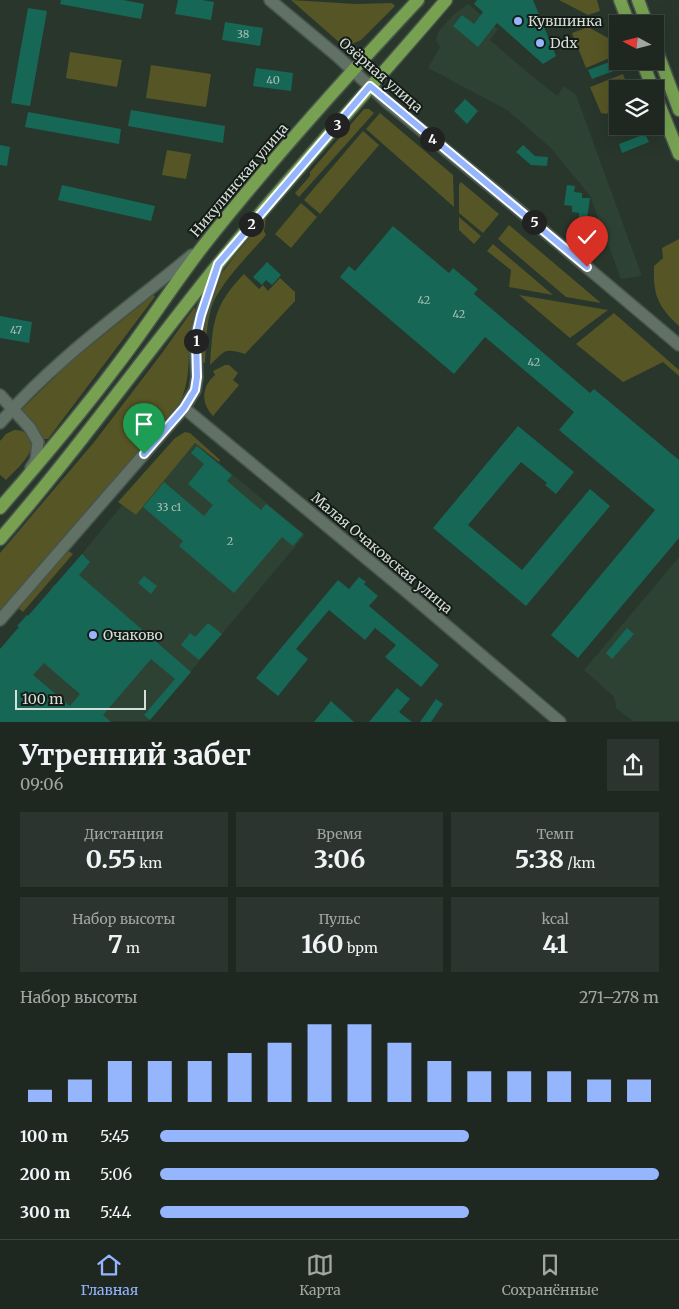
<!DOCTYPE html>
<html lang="ru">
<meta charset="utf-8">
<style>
:root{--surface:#1e2821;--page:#2b342e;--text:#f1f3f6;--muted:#a1a6a5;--line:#3c443f;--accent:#95b6fd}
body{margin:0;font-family:Merriweather,serif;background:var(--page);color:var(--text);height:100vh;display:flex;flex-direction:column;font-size:19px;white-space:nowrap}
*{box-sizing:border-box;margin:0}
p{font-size:16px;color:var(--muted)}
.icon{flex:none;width:28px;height:28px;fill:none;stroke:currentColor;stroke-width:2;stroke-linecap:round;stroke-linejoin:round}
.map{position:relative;height:722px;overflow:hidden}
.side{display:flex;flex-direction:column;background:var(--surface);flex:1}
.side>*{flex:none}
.needle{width:32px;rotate:277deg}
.fabs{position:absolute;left:609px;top:15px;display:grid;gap:10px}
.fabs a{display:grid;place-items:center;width:55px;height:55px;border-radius:0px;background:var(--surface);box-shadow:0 5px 20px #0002,0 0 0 1px var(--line);font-size:25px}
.scale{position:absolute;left:15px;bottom:12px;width:131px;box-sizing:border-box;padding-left:5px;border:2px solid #d5ded7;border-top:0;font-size:14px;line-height:18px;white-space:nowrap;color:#d5ded7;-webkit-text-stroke:4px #151c17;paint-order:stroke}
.pin{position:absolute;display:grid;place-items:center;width:42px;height:42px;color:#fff;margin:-51px -21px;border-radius:50% 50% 50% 0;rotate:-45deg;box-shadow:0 0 5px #0007}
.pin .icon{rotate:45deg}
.km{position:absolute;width:25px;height:25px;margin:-12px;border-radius:50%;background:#222;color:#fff;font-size:14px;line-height:25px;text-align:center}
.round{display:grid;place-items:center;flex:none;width:52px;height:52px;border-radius:0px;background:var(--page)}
.headline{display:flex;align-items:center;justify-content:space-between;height:85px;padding:0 20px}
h1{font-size:28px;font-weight:700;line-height:38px}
.figures{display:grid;grid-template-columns:repeat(3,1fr);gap:8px;height:85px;padding:5px 20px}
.figures div{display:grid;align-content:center;border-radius:0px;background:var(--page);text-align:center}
.figures b{font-size:25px;font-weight:700}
.figures small{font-size:14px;font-weight:400}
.figures p{font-size:14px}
.chart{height:140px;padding:10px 20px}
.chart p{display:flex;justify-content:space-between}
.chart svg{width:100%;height:90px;margin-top:5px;stroke:var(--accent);stroke-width:6}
ul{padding:0 20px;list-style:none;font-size:16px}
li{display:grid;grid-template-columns:80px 60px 1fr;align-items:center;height:38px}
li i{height:12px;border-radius:6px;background:var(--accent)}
.menu{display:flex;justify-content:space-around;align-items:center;height:70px;border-top:1px solid var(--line);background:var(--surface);font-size:14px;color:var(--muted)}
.menu a{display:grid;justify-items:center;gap:2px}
.menu .active{color:var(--accent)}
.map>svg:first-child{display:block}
.built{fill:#2d4233}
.green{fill:#555525}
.building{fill:#176756;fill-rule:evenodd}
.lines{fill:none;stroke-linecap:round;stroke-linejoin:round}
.minor-casing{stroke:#47544b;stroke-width:14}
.major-casing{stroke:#47544b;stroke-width:15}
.minor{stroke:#617165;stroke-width:11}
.major{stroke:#77a151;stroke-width:12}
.route-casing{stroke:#fff;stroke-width:10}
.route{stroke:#95b6fd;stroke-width:6}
.poi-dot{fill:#95b6fd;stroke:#151c17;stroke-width:2}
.labels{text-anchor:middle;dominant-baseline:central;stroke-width:4;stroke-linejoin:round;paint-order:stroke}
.number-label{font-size:11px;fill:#a6c0b7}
.poi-label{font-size:14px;fill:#d5ded7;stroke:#151c17;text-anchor:start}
.street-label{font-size:14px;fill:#d5ded7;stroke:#151c17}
</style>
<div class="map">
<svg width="679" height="722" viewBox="0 0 679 722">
<rect width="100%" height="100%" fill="#28362c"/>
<path class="built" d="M468 4 498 29 490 40 532 76 557 96 564 86 576 95 642 276 621 279 590 196 551 148 507 110 428 68 440 47 436 40 438 32 453 15Z
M195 443 305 535 149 721H0V649L25 620 24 619 27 615 28 616 51 590 50 589 53 585H55L77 560 122 505 136 515Z
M679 557V721H633L616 708 615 700 612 695 584 670Z"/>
<path class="green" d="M291 0 356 4 392 3 395 6 361 40 350 45 340 43Z
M559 0H597L600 11 588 15Z
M588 27 610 39 617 55 586 68 572 33Z
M70 52 122 60 117 87 66 78Z
M151 65 211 74 206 107 146 98Z
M623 74 626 82 622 89H618L617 97 607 114 601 113 590 87Z
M364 109H369L374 113 299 197 295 193 310 176V172Z
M380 113 453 175 454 207 366 129Z
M363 131 379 145 320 214 304 200Z
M167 150 191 154 186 179 162 175Z
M461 182 499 214 483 233 459 213V185Z
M301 203 317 217 291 248 275 234Z
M459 217 481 236 474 244 459 230Z
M266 218 264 231 266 235C249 255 218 285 211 309 206 326 206 345 205 363L199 361 196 351 209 291 236 254Z
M509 225 601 303 566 297 498 239Z
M679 239V326C658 306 653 296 654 266L663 258 662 248Z
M493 244 553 295 509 287 511 270 487 251Z
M244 274 259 289 263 285 268 291 280 278 295 292V301L245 354C224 348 226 350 210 365 213 322 213 306 244 274Z
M153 295 155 296 154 298 48 439H44L20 411 70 362Z
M519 295 608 310 570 338Z
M194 308 196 309C194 316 192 322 191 329 187 355 192 380 179 404L0 611V553L95 441 162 353Z
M614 313 679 370V376L663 362 623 382 576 344Z
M225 365H229L238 373 233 380 239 385 213 416C201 403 201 387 215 375L213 371Z
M14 430C20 430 24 431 28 435 41 450 15 470 6 480L0 475V441L6 434Z
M185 432 190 433 220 460 219 462 195 443 136 515 118 502 175 438Z
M67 550 73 554 23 612 19 609 29 593Z"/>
<path class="building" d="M61 0H123L144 4 141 19 60 4Z
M178 0H202L214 2 211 20 175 14Z
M477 0H533L556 56 543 64 497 23 478 47 453 26 462 15 474 24 483 12 474 4Z
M28 8 47 11 30 106 11 103Z
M225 22 263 28 260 46 222 40Z
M615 60 619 69 592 79 588 70Z
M256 68 293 73 291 91 253 86Z
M465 99 478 111 467 124 454 111Z
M131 110 225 126 223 143 128 126Z
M28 112 121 129 119 144 25 127Z
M645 134 649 142 622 153 619 144Z
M0 145 10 147 7 166 0 165Z
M523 145 535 156 548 157 547 166 531 165 516 152Z
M62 185 155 206 151 221 58 200Z
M567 185 575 186 574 192 582 193V198H590L587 219 579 218V213L572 212V206L564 205Z
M393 226 449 273 453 268 478 289 474 294 533 344 590 393 594 389 679 460V538L578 658 551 635 655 510 559 430 574 412 485 337 454 374 340 277 349 266 355 271Z
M267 262 281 275 272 285 266 280 262 285 253 277Z
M0 316 32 322 29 343 0 338Z
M518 426 574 472 556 494 545 485 547 483 521 462 468 525 522 570 590 489 610 506 526 606 433 528Z
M197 446 232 475 227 481 261 510 266 504 303 534 293 546 282 537 234 593 179 546 183 541 143 507 164 482 204 516 213 505 188 484 204 464 191 453Z
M82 554 90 562 79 575 191 672 150 720 144 715 175 679 151 659 103 715 111 722H0V649L19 627 17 626 27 615 28 616ZM44 663 80 694 70 706 33 675Z
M144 576 157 586 151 594 138 583Z
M359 577 366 582 364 584 378 596 369 606 439 665 421 687 385 657 396 645 385 636 375 628 365 640 329 610 296 649 308 659 278 696 256 678 338 580 349 589Z
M208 623 222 634 199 660 181 645 190 633 195 637Z
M627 628 634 634 612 659 606 653Z
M397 688 410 699 399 712 412 722H369Z
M436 699 443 704 431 722H420Z
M331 701 354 722H314Z"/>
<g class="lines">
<g class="minor-casing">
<path id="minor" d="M270 0 336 55 387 102 513 205 679 345
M0 395 30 428 38 442 36 460 31 468
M184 408 407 592 560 722
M0 423C56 358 127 309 192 255
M0 620 184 408 195 390 197 377 195 337 201 315 217 267"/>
</g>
<g class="major-casing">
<path id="major" d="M620 0 629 24
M638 0 647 24
M655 46 679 110
M642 61 653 89
M655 94 679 154
M0 508C40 462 79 416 115 368 146 328 173 285 204 245 271 160 344 79 418 0
M0 539C77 450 145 355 219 263 292 173 371 88 446 0"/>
</g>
<use href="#minor" class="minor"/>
<use href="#major" class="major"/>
</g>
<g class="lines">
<g class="route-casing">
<path id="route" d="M144 454 184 408 195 390 197 377 196 337 201 315 218 264 370 86 587 267"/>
</g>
<use href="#route" class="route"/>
</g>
<g class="poi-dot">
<circle cx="518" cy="21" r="5"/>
<circle cx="540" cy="43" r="5"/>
<circle cx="93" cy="635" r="5"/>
</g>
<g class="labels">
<g class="number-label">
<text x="243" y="34">38</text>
<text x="273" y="80">40</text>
<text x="424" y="300">42</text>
<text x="459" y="314">42</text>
<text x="16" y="330">47</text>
<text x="534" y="362">42</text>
<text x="169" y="507">33 с1</text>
<text x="230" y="541">2</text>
</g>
<g class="poi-label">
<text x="528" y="21">Кувшинка</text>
<text x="550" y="43">Ddx</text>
<text x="103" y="635">Очаково</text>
</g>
<g class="street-label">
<text transform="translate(381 75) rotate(41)">Озёрная улица</text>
<text transform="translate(239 180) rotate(-50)">Никулинская улица</text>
<text transform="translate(382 553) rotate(40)">Малая Очаковская улица</text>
</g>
</g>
</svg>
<div class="fabs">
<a><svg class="needle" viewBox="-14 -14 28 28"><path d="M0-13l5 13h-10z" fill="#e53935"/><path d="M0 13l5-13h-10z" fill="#a1a6a5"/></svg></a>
<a><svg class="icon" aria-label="layers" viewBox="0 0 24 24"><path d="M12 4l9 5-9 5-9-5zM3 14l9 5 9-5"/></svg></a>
</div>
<div class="scale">100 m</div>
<div class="pin" style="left:144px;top:454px;background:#1e9e55"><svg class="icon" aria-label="arrive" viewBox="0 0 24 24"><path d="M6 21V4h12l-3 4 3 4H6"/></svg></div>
<div class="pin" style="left:587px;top:267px;background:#d93025"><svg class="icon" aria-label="check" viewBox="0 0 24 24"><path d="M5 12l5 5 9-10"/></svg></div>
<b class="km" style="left:196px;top:341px">1</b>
<b class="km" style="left:251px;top:224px">2</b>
<b class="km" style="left:337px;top:125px">3</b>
<b class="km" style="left:432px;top:139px">4</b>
<b class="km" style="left:534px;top:222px">5</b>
</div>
<section class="side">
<div class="headline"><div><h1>Утренний забег</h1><p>09:06</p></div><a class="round"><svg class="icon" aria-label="share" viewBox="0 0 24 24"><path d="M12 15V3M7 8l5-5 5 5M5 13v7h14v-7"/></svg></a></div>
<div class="figures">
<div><p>Дистанция</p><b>0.55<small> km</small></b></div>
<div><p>Время</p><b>3:06</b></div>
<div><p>Темп</p><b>5:38<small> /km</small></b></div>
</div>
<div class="figures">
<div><p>Набор высоты</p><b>7<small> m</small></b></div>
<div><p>Пульс</p><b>160<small> bpm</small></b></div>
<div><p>kcal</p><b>41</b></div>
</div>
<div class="chart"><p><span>Набор высоты</span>271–278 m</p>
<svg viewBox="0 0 160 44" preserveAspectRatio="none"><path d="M5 44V38M15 44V33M25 44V24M35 44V24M45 44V24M55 44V20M65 44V15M75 44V6M85 44V6M95 44V15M105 44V24M115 44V29M125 44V29M135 44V29M145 44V33M155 44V33"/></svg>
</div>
<ul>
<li><b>100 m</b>5:45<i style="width:62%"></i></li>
<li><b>200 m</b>5:06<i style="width:100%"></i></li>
<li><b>300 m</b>5:44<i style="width:62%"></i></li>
</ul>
</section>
<nav class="menu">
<a class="active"><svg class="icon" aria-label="home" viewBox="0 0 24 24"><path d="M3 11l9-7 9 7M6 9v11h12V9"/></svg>Главная</a>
<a><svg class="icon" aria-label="map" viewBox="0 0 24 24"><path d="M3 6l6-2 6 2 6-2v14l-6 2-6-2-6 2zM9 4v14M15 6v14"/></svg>Карта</a>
<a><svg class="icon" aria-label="saved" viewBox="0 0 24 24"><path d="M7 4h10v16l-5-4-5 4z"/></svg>Сохранённые</a>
</nav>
